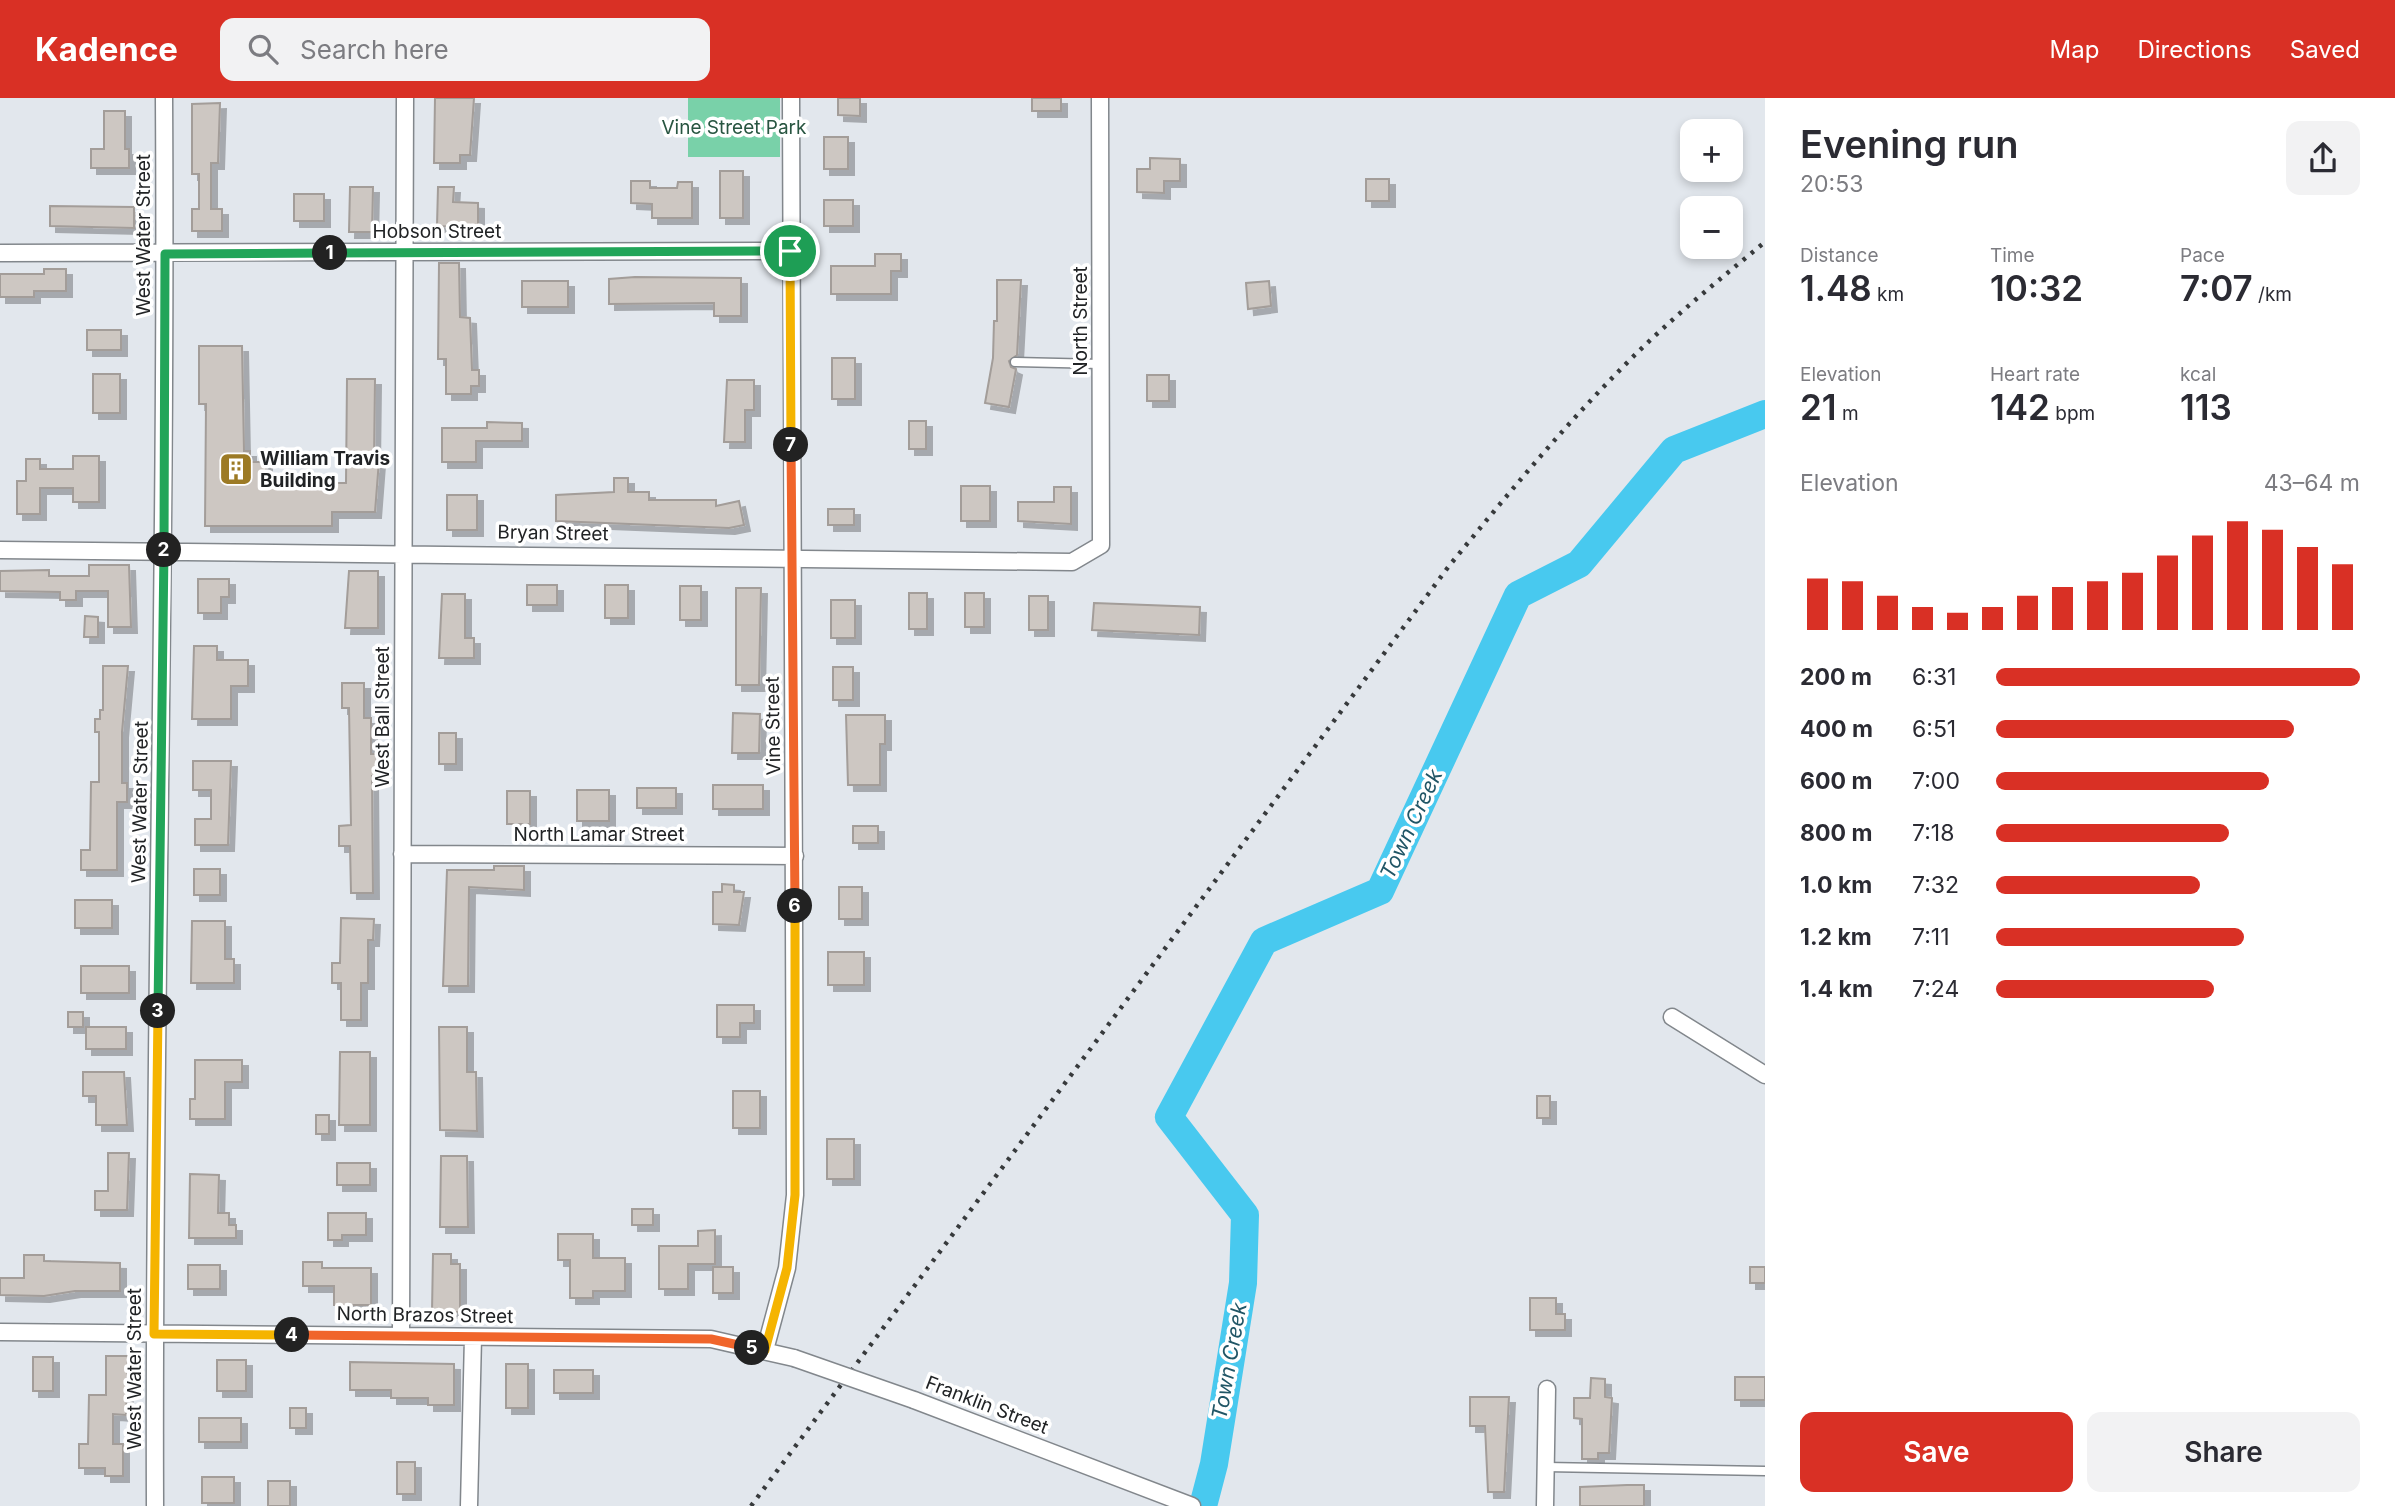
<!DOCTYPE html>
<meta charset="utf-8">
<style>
:root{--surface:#fff;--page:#f2f2f3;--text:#2b2b33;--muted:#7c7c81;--accent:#d93025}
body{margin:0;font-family:Inter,sans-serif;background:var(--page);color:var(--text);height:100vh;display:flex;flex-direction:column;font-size:26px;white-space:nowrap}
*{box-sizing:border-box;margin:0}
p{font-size:23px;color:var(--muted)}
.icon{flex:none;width:38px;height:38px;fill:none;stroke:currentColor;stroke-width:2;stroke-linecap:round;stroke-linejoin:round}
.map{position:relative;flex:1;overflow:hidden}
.panel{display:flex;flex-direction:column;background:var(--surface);width:630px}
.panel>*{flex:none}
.tools{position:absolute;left:1680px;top:21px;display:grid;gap:14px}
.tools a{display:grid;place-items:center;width:63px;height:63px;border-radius:14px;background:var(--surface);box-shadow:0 4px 10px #0003;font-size:35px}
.pin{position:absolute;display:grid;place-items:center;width:60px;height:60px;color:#fff;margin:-30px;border:4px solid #fff;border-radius:50%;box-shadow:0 2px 7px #0007}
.km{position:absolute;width:35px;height:35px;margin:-18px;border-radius:50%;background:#222;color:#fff;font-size:19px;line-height:35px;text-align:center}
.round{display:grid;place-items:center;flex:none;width:74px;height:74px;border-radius:14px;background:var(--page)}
.head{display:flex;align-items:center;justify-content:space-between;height:119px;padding:0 35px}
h1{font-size:38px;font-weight:600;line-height:52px}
.stats{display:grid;grid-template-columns:repeat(3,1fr);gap:10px;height:119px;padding:7px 35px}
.stats div{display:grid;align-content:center}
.stats b{font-size:35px;font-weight:600}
.stats small{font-size:19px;font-weight:400}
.stats p{font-size:19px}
.chart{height:196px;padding:14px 35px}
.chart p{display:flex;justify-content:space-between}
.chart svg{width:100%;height:126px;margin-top:7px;stroke:var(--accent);stroke-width:6}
.cta{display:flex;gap:14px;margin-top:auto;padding:14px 35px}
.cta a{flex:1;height:80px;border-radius:14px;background:var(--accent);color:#fff;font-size:28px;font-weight:600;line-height:80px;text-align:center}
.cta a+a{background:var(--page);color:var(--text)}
ul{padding:0 35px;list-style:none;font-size:23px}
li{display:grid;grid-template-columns:112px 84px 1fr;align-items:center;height:52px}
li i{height:18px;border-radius:9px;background:var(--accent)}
header{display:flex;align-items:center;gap:42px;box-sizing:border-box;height:98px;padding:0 35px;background:var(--accent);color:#fff}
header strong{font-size:33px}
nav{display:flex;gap:38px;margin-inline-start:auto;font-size:24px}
.search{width:490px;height:63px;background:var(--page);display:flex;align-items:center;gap:18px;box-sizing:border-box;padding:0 24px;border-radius:14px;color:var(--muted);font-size:26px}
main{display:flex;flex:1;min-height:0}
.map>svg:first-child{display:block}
.green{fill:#79d1a9}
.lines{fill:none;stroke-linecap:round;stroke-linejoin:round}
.river{stroke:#48c9ef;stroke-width:28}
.building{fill:#cdc7c2;stroke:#a39d99;stroke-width:2;filter:url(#shadow)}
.service-casing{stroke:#82878c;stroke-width:11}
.minor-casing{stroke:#82878c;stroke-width:19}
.service{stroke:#fff;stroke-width:8}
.minor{stroke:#fff;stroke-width:16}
.rail{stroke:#373a3c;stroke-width:4.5;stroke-dasharray:3.5 7;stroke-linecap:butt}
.minor-bridge-casing{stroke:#82878c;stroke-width:19;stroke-linecap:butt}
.minor-bridge{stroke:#fff;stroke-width:16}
.split-1-casing{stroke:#fff;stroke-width:14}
.split-2-casing{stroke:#fff;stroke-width:14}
.split-3-casing{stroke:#fff;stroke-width:14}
.split-4-casing{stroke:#fff;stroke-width:14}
.split-5-casing{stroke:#fff;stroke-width:14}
.split-6-casing{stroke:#fff;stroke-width:14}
.split-7-casing{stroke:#fff;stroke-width:14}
.split-8-casing{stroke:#fff;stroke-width:14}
.split-1{stroke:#22a559;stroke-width:9}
.split-2{stroke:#22a559;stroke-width:9}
.split-3{stroke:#22a559;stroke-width:9}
.split-4{stroke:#f5b400;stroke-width:9}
.split-5{stroke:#f0652b;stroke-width:9}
.split-6{stroke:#f5b400;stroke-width:9}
.split-7{stroke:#f0652b;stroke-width:9}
.split-8{stroke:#f5b400;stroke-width:9}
.labels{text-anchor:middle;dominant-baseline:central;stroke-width:7;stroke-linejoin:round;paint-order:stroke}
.park-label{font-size:19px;fill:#285541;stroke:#fff}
.street-label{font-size:19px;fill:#212325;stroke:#fff}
.poi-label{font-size:19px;font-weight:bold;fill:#212325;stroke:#fff;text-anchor:start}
.water-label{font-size:21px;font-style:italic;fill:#215666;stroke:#fff}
</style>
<header>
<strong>Kadence</strong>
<div class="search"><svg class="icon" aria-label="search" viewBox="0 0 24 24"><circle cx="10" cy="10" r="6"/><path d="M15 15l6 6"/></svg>Search here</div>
<nav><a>Map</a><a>Directions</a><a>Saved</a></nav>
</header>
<main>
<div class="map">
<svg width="1765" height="1408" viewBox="0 0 1765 1408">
<defs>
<filter id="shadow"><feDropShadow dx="6" dy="6" stdDeviation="0" flood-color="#0004"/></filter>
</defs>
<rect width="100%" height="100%" fill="#e2e7ed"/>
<path class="green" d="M688 0H780V59H688Z"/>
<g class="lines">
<path class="river" d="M1203 1408 1214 1366 1243 1185 1245 1117 1169 1019 1264 843 1380 793 1518 497 1579 466 1674 352 1765 316"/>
</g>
<path class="building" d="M435 0H474L470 57H460V65H434Z
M838 0H860V18L838 17Z
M1032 0H1061V13H1032Z
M220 5 218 65H211V111H222V133H192V111H199V76H192V6Z
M104 13H125V51H129V70H91V51H104Z
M824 39H848V71H824Z
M1150 60 1180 61V83H1164V95L1137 94V71H1150Z
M720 73H743V120H720Z
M1366 81H1389V103H1366Z
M631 83H650V90H677L678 84H692V120H652V106L631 105Z
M350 89H373L372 134H349Z
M438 89H454L453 104 478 105V130L437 128Z
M294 96H324V123H294Z
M824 102H853V128H824Z
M50 108 134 109V130L50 128Z
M875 156H901V173H891V196H831V168H875Z
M439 165H459L460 219 470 220 472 272H479V288H471V296H446V261H438Z
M44 171H66V193H34V199H0V176H44Z
M635 179 741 180V218H714V205L609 206V181Z
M997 182H1021L1017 257 1009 263 1011 269 1016 271 1009 309 985 305 993 260 994 223H997Z
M522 183H568V209H522Z
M1269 183 1271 208 1248 211 1246 185Z
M87 232H121V252H87Z
M199 248H242L244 353H250V364H266V378H278V385H346L347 281H375L374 362H379L375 414H332V428H205L206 306H199Z
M832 260H855V301H832Z
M93 276H120V315H93Z
M1147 277H1169V303H1147Z
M727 282H754V312H745V344H724Z
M909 323H926V351H909Z
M487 324 522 325V343H476V364H442V330H487Z
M73 358H99V404H73V390H40V416H17V383H26V361H40V371H73Z
M614 380H628V394H649V402H716V408L739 403 744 427 729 430 556 423V397L614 394Z
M961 388H990V423H961Z
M1054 389H1071V426L1018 423V404H1054Z
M447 397H477V432H447Z
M828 411H854V427H828Z
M89 467H129L131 529H108V493H76V502H60V494L0 493V473L49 472V478H89Z
M349 473H378V530H345Z
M198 481H229V499H221V515H198Z
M527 487H557V507H527Z
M605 487H628V520H605Z
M680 488H701V522H680Z
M736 490H761L759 587H736Z
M909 495H927V531H909Z
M965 495H984V529H965Z
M442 496H465V540H474V560H439Z
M1029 498H1048V532H1029Z
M831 502H855V540H831Z
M1094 505 1200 509 1199 537 1092 532Z
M85 518 98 519V539H84Z
M194 548H217V562H248V588H231V621H192Z
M103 568H128L122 634V685H127V704H117V772H81V752H90L91 684H99V634H95V621H100V612H103Z
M833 569H853V602H833Z
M342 585H364V620H371V656H377L376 678H372L373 795H351L350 748H339V728L351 727 349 610H342Z
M733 615 760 616 759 655H732Z
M846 617H885V646H880V687H848Z
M439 635H456V666H439Z
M193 663H231L228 747H195V721H211V692H193Z
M713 687H763V711H713Z
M637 690H676V710H637Z
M577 692H609V723H577Z
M507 693H530V726H507Z
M853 728H878V745H853Z
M494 768H524V792L469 789 468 888H443L447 772H494Z
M194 771H220V797H194Z
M722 786 734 787V794H744L739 827 713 826V794H722Z
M839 789H862V821H839Z
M75 802H112V830H75Z
M341 820 374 821 373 842H368V885H361V922H341V885H332V865H340Z
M192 823H225V861H234V885H191Z
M828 854H864V887H828Z
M81 868H129V895H81Z
M717 907H754V925H740V939H717Z
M68 914H83V929H68Z
M86 929H126V951H86Z
M439 929H467V974H476L477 1033 440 1032Z
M340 954H370V1027H339Z
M195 962H242V984H225V1021H190V1001H195Z
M83 974H124L127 1027H96V998H83Z
M733 993H760V1030H733Z
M1537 998H1550V1020H1537Z
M316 1017H329V1036H316Z
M827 1041H854V1081H827Z
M108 1055H129L127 1112H95V1093H108Z
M441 1058H467L468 1129H440Z
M337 1065H370V1087H337Z
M190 1076 219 1077 218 1115H229V1127H236V1140H189Z
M632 1111H653V1127H632Z
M328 1115H366V1137H342V1142H328Z
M715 1132V1166H688V1191H659V1148H698V1133Z
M558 1136H593V1160H625V1193H593V1200H570V1162H558Z
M433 1156H451V1166H460V1214H432Z
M24 1157H44V1163L120 1165V1193H75L44 1198 0 1197V1180H24Z
M303 1164H322V1170H371V1207H334V1188H303Z
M188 1167H220V1191H188Z
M713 1169H733V1195H713Z
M1750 1169H1765V1185H1750Z
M1530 1200H1556V1216H1565V1232H1530Z
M106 1258H128L126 1317 113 1316V1346H123V1378H105V1370H79V1346H88L89 1297H106Z
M33 1259H53V1293H33Z
M217 1262H246V1293H217Z
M350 1264 454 1266V1307H428V1300H391V1292H350Z
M506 1266H528V1310H506Z
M554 1272H593V1295H554Z
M1735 1279H1765V1302H1735Z
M1591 1280 1605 1281V1299L1612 1300 1609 1355H1598V1361H1582V1321L1574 1320V1300H1590Z
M1470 1299H1509L1504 1394H1488L1485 1328H1470Z
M290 1310H306V1330H290Z
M199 1320H241V1344H199Z
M397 1364H415V1396H397Z
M202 1379H234V1405H202Z
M268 1383H290V1408H268Z
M1627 1387H1644V1408H1580V1389Z"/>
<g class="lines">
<g class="service-casing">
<path id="service" d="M1015 264 1101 266
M1546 1369 1765 1373"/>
</g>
<g class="minor-casing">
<path id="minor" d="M0 155 790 153
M0 452 1072 464 1101 447 1100 0
M402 756 795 758
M1672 919 1765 977
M0 1234 711 1241 794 1260
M401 1238 405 0
M765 1252 787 1170 795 1097 791 0
M914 1302 1192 1408
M155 1408C153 939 167 469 164 0
M469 1408 473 1239
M1545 1408 1547 1291"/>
</g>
<use href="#service" class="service"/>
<use href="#minor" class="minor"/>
<path class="rail" d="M751 1408 1449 468C1503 402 1557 336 1617 275 1663 227 1714 186 1765 144"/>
<g class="minor-bridge-casing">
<path id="minor-bridge" d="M794 1260 914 1302"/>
</g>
<use href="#minor-bridge" class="minor-bridge"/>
</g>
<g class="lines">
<g class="split-1-casing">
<path id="split-1" d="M330 155 790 153"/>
</g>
<g class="split-2-casing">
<path id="split-2" d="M164 452 165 156 330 155"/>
</g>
<g class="split-3-casing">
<path id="split-3" d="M158 913 164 452"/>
</g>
<g class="split-4-casing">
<path id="split-4" d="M158 913 154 1236 292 1237"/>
</g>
<g class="split-5-casing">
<path id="split-5" d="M292 1237 711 1241 752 1250"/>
</g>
<g class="split-6-casing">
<path id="split-6" d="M752 1250 765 1252 787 1170 795 1097V808"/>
</g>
<g class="split-7-casing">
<path id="split-7" d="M791 347 795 808"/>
</g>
<g class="split-8-casing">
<path id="split-8" d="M790 153 791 347"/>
</g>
<use href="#split-1" class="split-1"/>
<use href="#split-2" class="split-2"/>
<use href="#split-3" class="split-3"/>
<use href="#split-4" class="split-4"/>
<use href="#split-5" class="split-5"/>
<use href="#split-6" class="split-6"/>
<use href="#split-7" class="split-7"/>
<use href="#split-8" class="split-8"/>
</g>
<defs>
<g id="building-square" transform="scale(1.75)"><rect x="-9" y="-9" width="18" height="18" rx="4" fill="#9c7a25" stroke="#fff"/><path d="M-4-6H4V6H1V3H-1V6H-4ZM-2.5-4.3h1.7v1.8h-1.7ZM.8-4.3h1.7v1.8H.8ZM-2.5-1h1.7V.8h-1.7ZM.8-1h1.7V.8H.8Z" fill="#fff"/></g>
</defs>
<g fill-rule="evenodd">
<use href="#building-square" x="236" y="371"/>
</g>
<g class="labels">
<g class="park-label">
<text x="734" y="29">Vine Street Park</text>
</g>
<g class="street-label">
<text x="437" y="133">Hobson Street</text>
<text transform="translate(143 137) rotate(-90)">West Water Street</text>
<text transform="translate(1080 223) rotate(-90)">North Street</text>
<text transform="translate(553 435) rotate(1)">Bryan Street</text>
<text transform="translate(382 619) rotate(-90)">West Ball Street</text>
<text transform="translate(773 628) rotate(-91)">Vine Street</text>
<text transform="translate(140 704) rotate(-89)">West Water Street</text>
<text x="599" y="736">North Lamar Street</text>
<text transform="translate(425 1217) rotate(1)">North Brazos Street</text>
<text transform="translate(134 1271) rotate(-90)">West Water Street</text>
<text transform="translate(987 1307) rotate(21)">Franklin Street</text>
</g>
<g class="poi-label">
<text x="260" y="360">William Travis<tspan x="260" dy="22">Building</tspan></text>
</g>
<g class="water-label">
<text transform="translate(1411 726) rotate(-65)">Town Creek</text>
<text transform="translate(1229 1263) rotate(-80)">Town Creek</text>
</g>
</g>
</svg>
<div class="tools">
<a>+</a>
<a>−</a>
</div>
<div class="pin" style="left:790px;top:153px;background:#1e9e55"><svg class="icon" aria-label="arrive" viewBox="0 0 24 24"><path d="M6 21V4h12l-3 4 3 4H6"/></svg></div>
<b class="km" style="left:330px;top:155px">1</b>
<b class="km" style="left:164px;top:452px">2</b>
<b class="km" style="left:158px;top:913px">3</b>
<b class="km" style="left:292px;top:1237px">4</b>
<b class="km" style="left:752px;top:1250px">5</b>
<b class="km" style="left:795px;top:808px">6</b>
<b class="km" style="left:791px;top:347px">7</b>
</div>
<section class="panel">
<div class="head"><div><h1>Evening run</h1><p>20:53</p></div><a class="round"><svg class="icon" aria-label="share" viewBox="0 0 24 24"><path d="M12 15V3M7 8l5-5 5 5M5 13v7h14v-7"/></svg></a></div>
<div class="stats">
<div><p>Distance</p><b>1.48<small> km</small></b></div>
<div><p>Time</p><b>10:32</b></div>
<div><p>Pace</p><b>7:07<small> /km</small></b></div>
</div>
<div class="stats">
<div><p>Elevation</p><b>21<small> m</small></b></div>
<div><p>Heart rate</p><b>142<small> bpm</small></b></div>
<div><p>kcal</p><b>113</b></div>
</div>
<div class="chart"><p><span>Elevation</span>43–64 m</p>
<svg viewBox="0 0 160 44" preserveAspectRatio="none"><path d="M5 44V26M15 44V27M25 44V32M35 44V36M45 44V38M55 44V36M65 44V32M75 44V29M85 44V27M95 44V24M105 44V18M115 44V11M125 44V6M135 44V9M145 44V15M155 44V21"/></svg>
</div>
<ul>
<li><b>200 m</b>6:31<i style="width:100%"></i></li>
<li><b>400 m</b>6:51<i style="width:82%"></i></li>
<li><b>600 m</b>7:00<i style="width:75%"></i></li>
<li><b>800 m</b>7:18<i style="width:64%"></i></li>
<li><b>1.0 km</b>7:32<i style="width:56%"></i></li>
<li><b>1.2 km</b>7:11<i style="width:68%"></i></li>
<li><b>1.4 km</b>7:24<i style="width:60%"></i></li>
</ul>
<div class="cta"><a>Save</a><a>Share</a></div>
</section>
</main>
